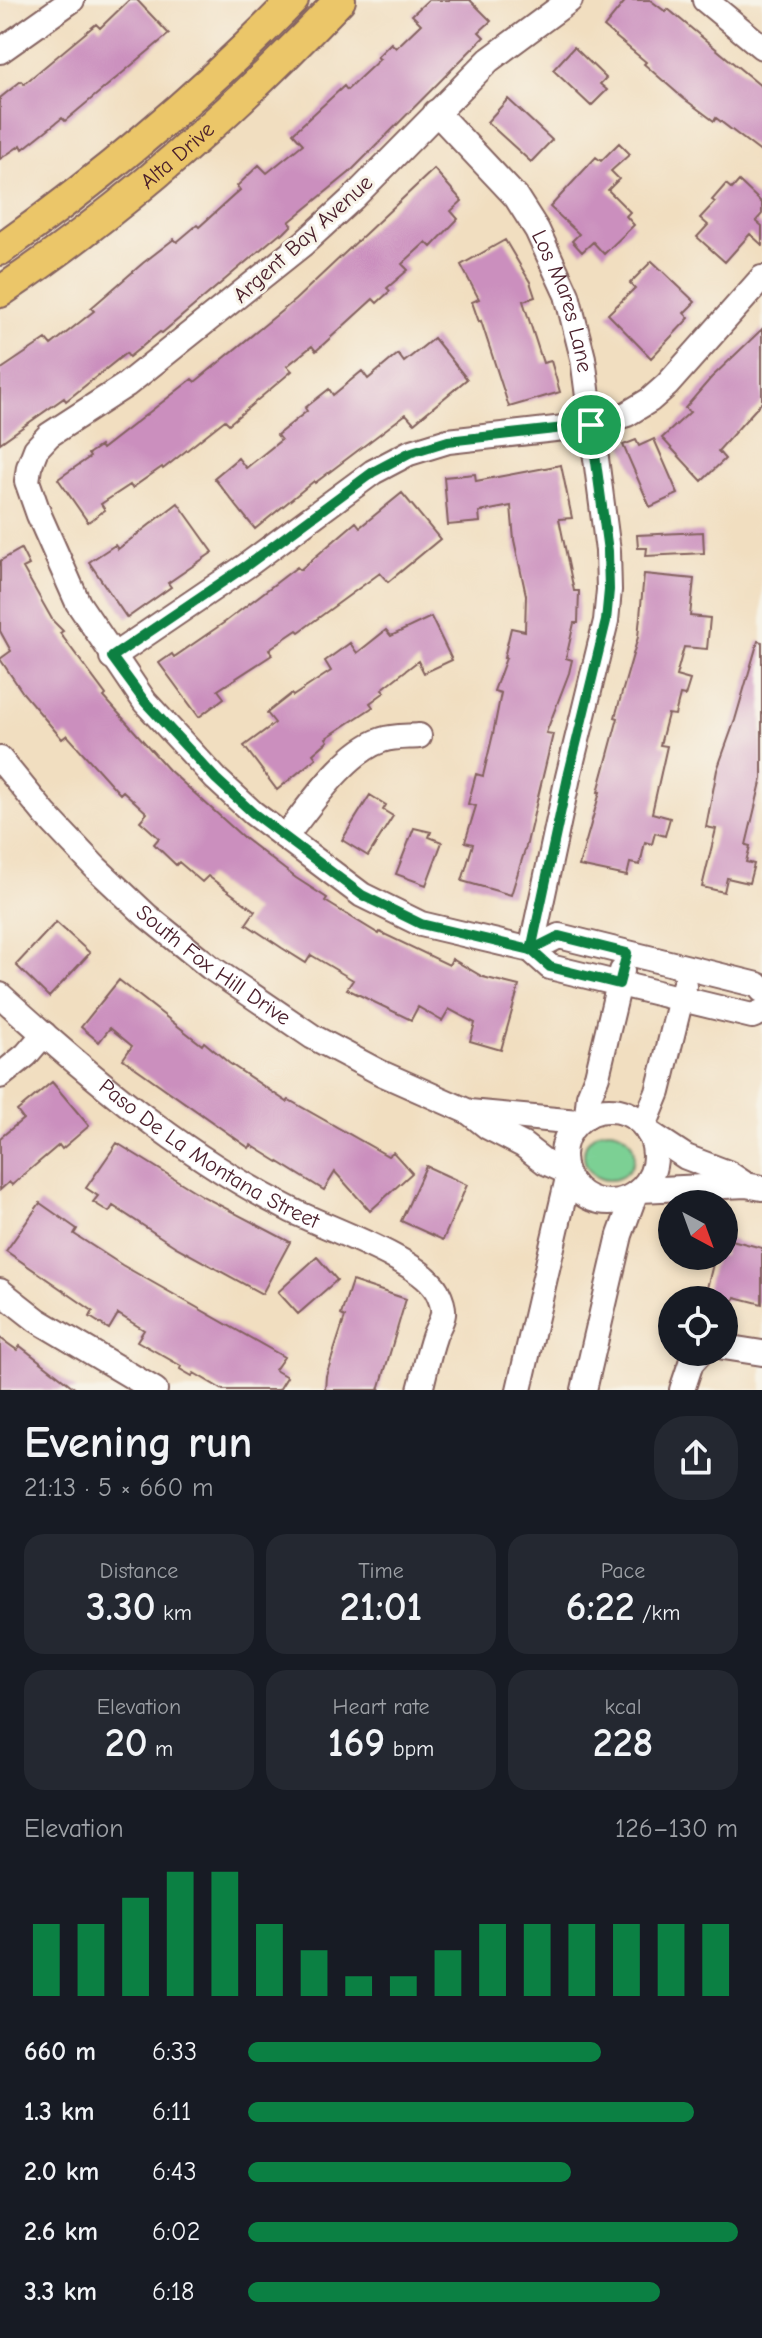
<!DOCTYPE html>
<meta charset="utf-8">
<style>
:root{--surface:#171b24;--page:#242831;--text:#f1f3f6;--muted:#9ea1a6;--accent:#0b8043}
body{margin:0;font-family:"Comic Neue",sans-serif;background:var(--page);color:var(--text);height:100vh;display:flex;flex-direction:column;font-size:30px;white-space:nowrap}
*{box-sizing:border-box;margin:0}
p{font-size:26px;color:var(--muted)}
.icon{flex:none;width:44px;height:44px;fill:none;stroke:currentColor;stroke-width:2;stroke-linecap:round;stroke-linejoin:round}
.map{position:relative;height:1390px;overflow:hidden}
.sheet{display:flex;flex-direction:column;background:var(--surface);flex:1}
.sheet>*{flex:none}
.needle{width:52px;rotate:139deg}
.fabs{position:absolute;left:658px;top:1190px;display:grid;gap:16px}
.fabs a{display:grid;place-items:center;width:80px;height:80px;border-radius:50%;background:var(--surface);box-shadow:0 4px 12px #0003;font-size:40px}
.pin{position:absolute;display:grid;place-items:center;width:68px;height:68px;color:#fff;margin:-34px;border:4px solid #fff;border-radius:50%;box-shadow:0 2px 8px #0007}
.round{display:grid;place-items:center;flex:none;width:84px;height:84px;border-radius:32px;background:var(--page)}
.headline{display:flex;align-items:center;justify-content:space-between;height:136px;padding:0 24px}
h1{font-size:44px;font-weight:700;line-height:60px}
.stats{display:grid;grid-template-columns:repeat(3,1fr);gap:12px;height:136px;padding:8px 24px}
.stats div{display:grid;align-content:center;border-radius:20px;background:var(--page);text-align:center}
.stats b{font-size:40px;font-weight:700}
.stats small{font-size:22px;font-weight:400}
.stats p{font-size:22px}
.chart{height:224px;padding:16px 24px}
.chart p{display:flex;justify-content:space-between}
.chart svg{width:100%;height:144px;margin-top:8px;stroke:var(--accent);stroke-width:6}
ul{padding:0 24px;list-style:none;font-size:26px}
li{display:grid;grid-template-columns:128px 96px 1fr;align-items:center;height:60px}
li i{height:20px;border-radius:10px;background:var(--accent)}
.map>svg:first-child{display:block}
.green{fill:#7bd094;stroke:#627860;stroke-width:2}
.building{fill:#cb8fbe}
.lines{fill:none;stroke-linecap:round;stroke-linejoin:round}
.minor-casing{stroke:#84625f;stroke-width:28}
.major-casing{stroke:#84625f;stroke-width:34}
.minor{stroke:#fff;stroke-width:24}
.major{stroke:#ebc669;stroke-width:30}
.route-casing{stroke:#fff;stroke-width:16}
.route{stroke:#0b8043;stroke-width:10}
.labels{text-anchor:middle;dominant-baseline:central;stroke-width:6;stroke-linejoin:round;paint-order:stroke}
.street-label{font-size:22px;fill:#4a1f2b;stroke:#f7f3e8}
</style>
<div class="map">
<svg width="762" height="1390" viewBox="0 0 762 1390">
<rect width="100%" height="100%" fill="#f7f3e8"/>
<filter id="ink" filterUnits="userSpaceOnUse"><feTurbulence type="fractalNoise" baseFrequency=".0125" numOctaves="2"/><feDisplacementMap in="SourceGraphic" scale="16" xChannelSelector="R" yChannelSelector="G"/><feConvolveMatrix kernelMatrix="1 2 1 2 8 2 1 2 1" color-interpolation-filters="sRGB"/></filter>
<filter id="wash" filterUnits="userSpaceOnUse"><feTurbulence type="fractalNoise" baseFrequency=".006" numOctaves="4" result="noise"/><feDisplacementMap in="SourceGraphic" scale="32" xChannelSelector="R" yChannelSelector="G"/><feGaussianBlur stdDeviation="1.8" result="paint"/><feColorMatrix in="noise" values="0 0 0 0 0 0 0 0 0 0 0 0 0 0 0 0 0 1.4 0 .05"/><feComposite in="paint" operator="in"/></filter>
<g filter="url(#wash)">
<rect width="100%" height="100%" fill="#f1dec0"/>
<path class="green" d="M584 1155a25 25 0 1 1 50 0a25 25 0 1 1-50 0Z"/>
<g id="blocks">
<path class="building" d="M129 0H137L169 34 65 121 62 118 23 149 21 145 0 159V98L21 81 24 84 96 24 100 28Z
M428 0H470L491 21 479 32 484 37 349 173 289 222 292 225 282 235 280 233 162 333 160 332 129 357 126 353 66 401 64 398 0 443V370L46 339 51 345 94 311 91 308 143 263 174 239 177 242 197 225 199 227 240 190 237 186 259 165 267 173 303 144 293 133 344 86 347 90 380 59 377 57 391 43 396 48 421 24 412 15Z
M626 0H650L666 12 668 9 762 87V153L716 118 714 121 683 98 644 64 646 62 604 27Z
M574 47 606 78 600 84 607 90 591 106 553 70Z
M508 99 552 140 531 162 487 122Z
M619 143 630 154 611 171 619 179 608 190 630 212 626 216 634 225 604 254 593 242 582 252 572 241 579 234 550 207 596 157 601 161Z
M434 169 462 201 451 211 458 219 431 247 426 242 402 264 408 270 387 288 390 291 377 303 373 299 316 351 312 346 287 366 292 371 229 424 225 420 163 469 162 467 132 488 130 485 101 504 105 510 88 522 58 479 90 457 88 454 100 446 102 449 192 379 195 382 295 300Z
M739 181 762 203V214L756 221 762 226V245L750 234 725 262 697 237 708 225 700 218 715 202 712 200 726 184 732 189Z
M505 240 530 282 535 297 523 301 543 363 551 361 560 392 509 407 481 321 479 322 472 302 479 299 461 265Z
M652 261 695 302 684 313 689 318 651 358 608 314 635 288 630 283Z
M762 329V402L718 451 725 459 702 481 662 438 690 412 685 408 711 378Z
M434 338 467 379 414 423 406 414 315 483 314 481 255 529 214 478 238 458 246 468 281 440 277 435 307 411 305 408 329 389 333 395 362 371 368 379 398 354 404 362Z
M654 439 678 494 650 507 623 445 636 440 639 446Z
M561 465 572 518 559 519 574 591H579L578 623H574L566 658 572 660 569 673 546 733 553 734 527 843 511 895 462 881 473 844 465 842 476 806 468 804 476 774 483 776 493 734 501 693 494 691 506 658H504L511 628 525 631 526 595 514 540 511 506 479 512 480 522 448 525 444 477 475 474 476 481Z
M402 493 440 539 388 582 380 573 299 632 297 630 269 649 272 655 218 690 224 698 199 717 159 663 172 654 174 657 225 622 297 567 300 570 356 522 360 527Z
M178 503 213 552 168 583 171 587 127 618 89 562 115 545 118 549Z
M703 532 704 553 646 556 647 548H638L637 535Z
M21 549 29 565 23 568 53 621 63 631 60 633 106 695 104 697 169 770 244 838 296 878 327 898 325 901 379 934 380 932 449 965 452 959 483 977 519 986 501 1050 470 1041 475 1023 449 1009 442 1021 418 1007 411 1020 347 989 353 980 311 955 306 963 282 948 246 924 255 911 208 876 202 882 179 862 176 865 154 844 159 838 140 821 147 813 123 791 120 794 67 735 62 739 23 693 0 659 11 651 0 631V561Z
M644 574 694 579 690 616 710 618 707 649 684 647 676 676 690 680 685 696 680 695 675 715 668 714 660 745 667 746 652 813 670 818 665 836 655 833 652 844 645 842 640 865 630 863 627 876 579 866 600 792H598L618 718 615 717 638 637Z
M431 617 452 660 424 673 418 661 382 689 385 692 370 703 373 707 326 738 328 741 313 754 316 758 277 790 244 746 275 723 267 713 291 694 293 696 331 671 325 661 350 643 357 653 386 630 391 636Z
M758 641 762 642V778L746 845 750 846 746 862 754 864 749 883 727 878 724 892 702 887 716 829 706 827 717 770 735 720Z
M370 795 386 805 383 810 393 816 368 856 342 840Z
M414 828 431 832 429 837 442 842 426 885 396 874Z
M56 922 90 953 49 997 16 965Z
M119 980 202 1045 204 1042 229 1063 287 1102 289 1100 388 1156 393 1152 412 1173 370 1211 335 1172 324 1190 251 1145 249 1148 123 1059 132 1046 110 1028 99 1042 81 1027Z
M52 1082 89 1126 62 1149 59 1145 12 1185 9 1182 0 1190V1138L23 1119 17 1111Z
M117 1143 204 1197 290 1242 262 1294 176 1247 113 1206 109 1212 93 1202 98 1196 86 1188Z
M426 1166 467 1185 443 1240 401 1221Z
M40 1203 77 1229 74 1234 122 1265 284 1357 275 1370 287 1377 279 1390H223L194 1373 192 1376 180 1369 181 1366 137 1341 144 1330 118 1314 109 1329 90 1317 93 1311 6 1251Z
M724 1238 762 1248V1304L735 1297 734 1300H704L715 1256H724Z
M317 1257 337 1280 298 1314 278 1292Z
M352 1281 406 1299 379 1390H325L326 1376 345 1317 341 1315Z
M0 1338 17 1350 20 1346 77 1390H0Z"/>
</g>
</g>
<g filter="url(#ink)">
<use href="#blocks" fill-opacity="0" stroke="#84625f" stroke-width="2"/>
<g class="lines">
<g class="minor-casing">
<g id="minor">
<path d="M570 0 489 60 353 198 304 243 126 385 49 435 36 449 29 467 27 481 39 515 78 603 145 702 216 779 253 813 362 895 421 924 531 950 550 967 752 1016 762 1012"/>
<path d="M705 0 762 47"/>
<path d="M0 51 72 0"/>
<path id="s1" d="M436 112 516 197 537 230 567 295 583 358 608 551 609 590 606 621 568 777 531 950"/>
<path d="M112 657 246 566 373 472 409 453 448 441 591 425 627 414 650 400 667 385 762 278"/>
<path id="s2" d="M0 759 45 814 96 868 147 916 210 967 313 1037 381 1073 469 1112 488 1127 523 1145 545 1162 565 1171"/>
<path d="M285 837C309 807 345 752 382 740 393 736 408 737 419 736"/>
<path d="M531 950 559 936 758 985 762 990"/>
<path id="s3" d="M0 995C88 1075 182 1155 289 1209 323 1227 420 1259 437 1291 440 1297 444 1307 443 1314 442 1322 436 1330 434 1337 428 1354 425 1372 420 1390"/>
<path d="M0 1076 26 1055 44 1034"/>
<circle cx="609" cy="1156" r="46"/>
<path d="M469 1112 578 1122"/>
<path d="M587 1116 589 1096 597 1076 622 971"/>
<path d="M644 1126 658 1092 684 986"/>
<path d="M648 1132 686 1157 728 1173 746 1185"/>
<path d="M640 1190 746 1185 762 1188"/>
<path d="M0 1291 37 1320 155 1390"/>
<path d="M724 1347 762 1353"/>
<path d="M519 1390 568 1178"/>
<path d="M584 1390 620 1235 635 1194"/>
<path d="M682 1390 691 1363 701 1352"/>
</g>
</g>
<g class="major-casing">
<g id="major">
<path d="M0 250C105 175 203 93 293 0"/>
<path id="s4" d="M0 292C124 209 237 108 340 0"/>
</g>
</g>
<use href="#minor" class="minor"/>
<use href="#major" class="major"/>
</g>
</g>
<g class="lines" filter="url(#ink)">
<g class="route-casing">
<path id="route" d="M591 425 448 441 409 453 373 472 246 566 112 657 145 702 216 779 253 813 362 895 421 924 531 950 550 967 619 984 627 953 559 936 531 950 568 777 606 621 609 590 608 551 591 425"/>
</g>
<use href="#route" class="route"/>
</g>
<g class="labels">
<g class="street-label">
<text stroke="none"><textPath href="#s4" startOffset="224">Alta Drive</textPath></text>
<text transform="translate(303 239) rotate(-42)">Argent Bay Avenue</text>
<text stroke="none"><textPath href="#s1" startOffset="232">Los Mares Lane</textPath></text>
<text stroke="none"><textPath href="#s2" startOffset="298">South Fox Hill Drive</textPath></text>
<text stroke="none"><textPath href="#s3" startOffset="264">Paso De La Montana Street</textPath></text>
</g>
</g>
</svg>
<div class="fabs">
<a><svg class="needle" viewBox="-14 -14 28 28"><path d="M0-13l5 13h-10z" fill="#e53935"/><path d="M0 13l5-13h-10z" fill="#9ea1a6"/></svg></a>
<a><svg class="icon" aria-label="locate" viewBox="0 0 24 24"><circle cx="12" cy="12" r="6"/><path d="M12 2v4M12 18v4M2 12h4M18 12h4"/></svg></a>
</div>
<div class="pin" style="left:591px;top:425px;background:#1e9e55"><svg class="icon" aria-label="arrive" viewBox="0 0 24 24"><path d="M6 21V4h12l-3 4 3 4H6"/></svg></div>
</div>
<section class="sheet">
<div class="headline"><div><h1>Evening run</h1><p>21:13 · 5 × 660 m</p></div><a class="round"><svg class="icon" aria-label="share" viewBox="0 0 24 24"><path d="M12 15V3M7 8l5-5 5 5M5 13v7h14v-7"/></svg></a></div>
<div class="stats">
<div><p>Distance</p><b>3.30<small> km</small></b></div>
<div><p>Time</p><b>21:01</b></div>
<div><p>Pace</p><b>6:22<small> /km</small></b></div>
</div>
<div class="stats">
<div><p>Elevation</p><b>20<small> m</small></b></div>
<div><p>Heart rate</p><b>169<small> bpm</small></b></div>
<div><p>kcal</p><b>228</b></div>
</div>
<div class="chart"><p><span>Elevation</span>126–130 m</p>
<svg viewBox="0 0 160 44" preserveAspectRatio="none"><path d="M5 44V22M15 44V22M25 44V14M35 44V6M45 44V6M55 44V22M65 44V30M75 44V38M85 44V38M95 44V30M105 44V22M115 44V22M125 44V22M135 44V22M145 44V22M155 44V22"/></svg>
</div>
<ul>
<li><b>660 m</b>6:33<i style="width:72%"></i></li>
<li><b>1.3 km</b>6:11<i style="width:91%"></i></li>
<li><b>2.0 km</b>6:43<i style="width:66%"></i></li>
<li><b>2.6 km</b>6:02<i style="width:100%"></i></li>
<li><b>3.3 km</b>6:18<i style="width:84%"></i></li>
</ul>
</section>
